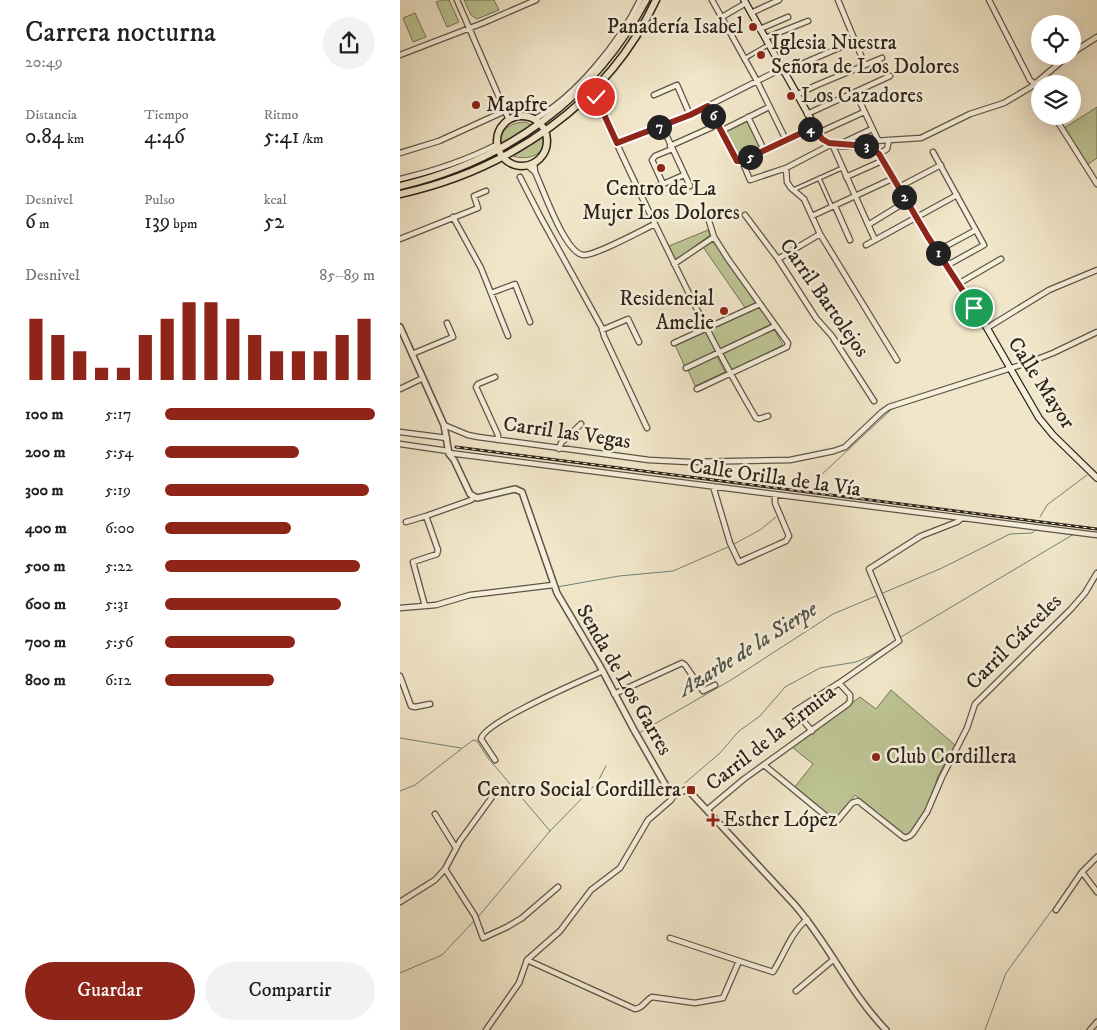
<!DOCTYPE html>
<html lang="es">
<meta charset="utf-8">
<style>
:root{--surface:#fff;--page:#f2f2f2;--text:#202124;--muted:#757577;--accent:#8f2418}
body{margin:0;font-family:"IM FELL DW Pica",serif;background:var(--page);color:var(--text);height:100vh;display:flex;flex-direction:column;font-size:19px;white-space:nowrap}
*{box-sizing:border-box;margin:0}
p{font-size:16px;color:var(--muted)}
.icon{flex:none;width:28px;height:28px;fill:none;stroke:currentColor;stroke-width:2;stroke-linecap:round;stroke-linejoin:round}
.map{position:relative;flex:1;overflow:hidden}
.side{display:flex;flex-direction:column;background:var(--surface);width:400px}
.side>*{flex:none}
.controls{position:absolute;left:631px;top:15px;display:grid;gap:10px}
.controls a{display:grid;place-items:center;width:50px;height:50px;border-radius:50%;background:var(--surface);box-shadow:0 5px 20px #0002;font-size:25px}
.pin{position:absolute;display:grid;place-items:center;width:42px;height:42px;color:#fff;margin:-21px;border:2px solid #fff;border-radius:50%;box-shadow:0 1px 5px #0007}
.km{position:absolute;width:25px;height:25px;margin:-12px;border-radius:50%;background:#222;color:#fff;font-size:14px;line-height:25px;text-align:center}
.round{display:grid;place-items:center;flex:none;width:52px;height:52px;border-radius:26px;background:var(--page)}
.summary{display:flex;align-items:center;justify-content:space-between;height:85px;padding:0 25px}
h1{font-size:28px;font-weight:600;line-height:38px}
.stats{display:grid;grid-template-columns:repeat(3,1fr);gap:8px;height:85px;padding:5px 25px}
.stats div{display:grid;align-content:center}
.stats b{font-size:21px;font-weight:600}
.stats small{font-size:14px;font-weight:400}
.stats p{font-size:14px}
.chart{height:140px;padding:10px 25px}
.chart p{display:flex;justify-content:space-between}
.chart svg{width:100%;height:90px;margin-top:5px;stroke:var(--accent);stroke-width:6}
.action{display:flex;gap:10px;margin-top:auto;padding:10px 25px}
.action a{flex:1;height:58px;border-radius:30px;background:var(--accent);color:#fff;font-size:20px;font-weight:600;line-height:58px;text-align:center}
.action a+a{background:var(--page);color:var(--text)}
ul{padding:0 25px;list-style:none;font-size:16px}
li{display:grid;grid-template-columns:80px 60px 1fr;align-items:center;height:38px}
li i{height:12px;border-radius:6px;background:var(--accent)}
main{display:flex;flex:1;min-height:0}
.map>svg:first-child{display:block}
.green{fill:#bdc494;stroke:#757457}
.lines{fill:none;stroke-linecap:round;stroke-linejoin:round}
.stream{stroke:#6f8276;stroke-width:1}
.pedestrian-casing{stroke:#5e5446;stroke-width:5.5}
.minor-casing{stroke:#5e5446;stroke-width:7}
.tertiary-casing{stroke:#5e5446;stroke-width:8}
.secondary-casing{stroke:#2d241a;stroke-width:8}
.primary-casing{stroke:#2d241a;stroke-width:9}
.pedestrian{stroke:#f6efdc;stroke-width:3}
.minor{stroke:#f6efdc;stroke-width:4.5}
.tertiary{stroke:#f6efdc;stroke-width:5}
.secondary{stroke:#f6efdc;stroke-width:5.5}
.primary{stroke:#f1e6c9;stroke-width:6}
.rail-casing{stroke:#2d241a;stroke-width:3}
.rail{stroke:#f6efdc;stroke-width:1;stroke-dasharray:4;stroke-linecap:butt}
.route-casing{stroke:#fff;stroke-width:10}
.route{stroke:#8f2418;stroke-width:6}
.poi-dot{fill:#8f2418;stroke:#f6efdc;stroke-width:2}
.labels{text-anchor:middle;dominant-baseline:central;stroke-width:5;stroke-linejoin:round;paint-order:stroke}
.poi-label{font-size:21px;fill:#2d241a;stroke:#f6efdc;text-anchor:start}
.street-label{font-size:21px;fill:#2d241a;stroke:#f6efdc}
.water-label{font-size:22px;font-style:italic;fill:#4e5348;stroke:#f6efdc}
</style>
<main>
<section class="side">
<div class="summary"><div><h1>Carrera nocturna</h1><p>20:49</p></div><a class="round"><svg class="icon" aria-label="share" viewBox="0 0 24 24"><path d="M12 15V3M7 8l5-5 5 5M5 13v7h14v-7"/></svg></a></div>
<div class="stats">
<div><p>Distancia</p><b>0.84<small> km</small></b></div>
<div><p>Tiempo</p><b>4:46</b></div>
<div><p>Ritmo</p><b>5:41<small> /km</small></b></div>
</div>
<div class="stats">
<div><p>Desnivel</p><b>6<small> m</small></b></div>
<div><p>Pulso</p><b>139<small> bpm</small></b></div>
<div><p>kcal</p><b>52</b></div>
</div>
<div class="chart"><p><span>Desnivel</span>85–89 m</p>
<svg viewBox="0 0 160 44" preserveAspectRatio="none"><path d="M5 44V14M15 44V22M25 44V30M35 44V38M45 44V38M55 44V22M65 44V14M75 44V6M85 44V6M95 44V14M105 44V22M115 44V30M125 44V30M135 44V30M145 44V22M155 44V14"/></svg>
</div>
<ul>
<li><b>100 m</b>5:17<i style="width:100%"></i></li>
<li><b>200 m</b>5:54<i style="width:64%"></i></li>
<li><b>300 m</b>5:19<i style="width:97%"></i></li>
<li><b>400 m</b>6:00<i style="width:60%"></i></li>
<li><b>500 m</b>5:22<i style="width:93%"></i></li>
<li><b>600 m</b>5:31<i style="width:84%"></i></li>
<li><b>700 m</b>5:56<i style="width:62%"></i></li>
<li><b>800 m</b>6:12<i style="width:52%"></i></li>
</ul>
<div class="action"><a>Guardar</a><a>Compartir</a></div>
</section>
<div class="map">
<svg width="697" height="1030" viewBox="0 0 697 1030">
<rect width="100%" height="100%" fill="#f1e6c9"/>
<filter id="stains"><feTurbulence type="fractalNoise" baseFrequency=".004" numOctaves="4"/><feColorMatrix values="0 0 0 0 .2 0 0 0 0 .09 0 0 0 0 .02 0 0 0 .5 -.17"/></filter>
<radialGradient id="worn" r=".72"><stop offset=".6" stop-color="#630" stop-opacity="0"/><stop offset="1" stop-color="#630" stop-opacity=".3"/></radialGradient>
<path class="green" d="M42 0H49L59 22 47 27 36 2Z
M64 0H94L99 10 77 19 71 15Z
M15 13 26 37 13 42 3 18Z
M697 107V158L687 165 664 128Z
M348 121 361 148 337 160 324 132Z
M125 122 132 125 101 144C98 130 112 122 125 122Z
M143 137C147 155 128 161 113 156Z
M308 230 310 235 275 261 269 246Z
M314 240 357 304 346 309 303 247Z
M360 307 371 324 320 349 310 330Z
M374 329 383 345 332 371 323 354Z
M306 332 316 352 285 367 275 345Z
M317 356 325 372 295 386 288 370Z
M491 690 555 745 538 776 528 806 509 835 506 836 455 795 435 820 394 788 413 764 392 747 460 697 476 709Z"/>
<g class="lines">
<path class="stream" d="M419 477 493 408
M640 517 647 505 687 475
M334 544 360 530 376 517
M157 587 219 576 273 571 328 547
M483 593 542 568 610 534 632 533 637 529
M501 637 674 534
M239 733 331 680 433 614 476 596
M0 738 61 748
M285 783 320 753 339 731 360 716 385 687 420 668 456 662 470 656 494 642
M0 791 15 785 73 740 77 741 88 758 150 831
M78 917 150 831 197 783 206 766
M0 973 42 955 75 920
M585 1030 606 973 652 910"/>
<g class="pedestrian-casing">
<path id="pedestrian" d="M344 59 368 45
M321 131 337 161H342
M419 178 432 207
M393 190 442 168"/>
</g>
<g class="minor-casing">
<path id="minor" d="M57 0 109 120
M312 0 357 81 386 140
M438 0 465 65
M589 0 630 80 635 84 640 93
M351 13 379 0
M322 17 346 3
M360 29 388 17
M365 38 408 21
M672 53 697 37
M0 55 83 23 136 0
M383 72 455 41
M254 95 277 85 290 115
M396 95 417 85 482 58
M196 97C214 139 234 181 254 222 286 288 318 354 356 418L359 419 368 416
M460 102 478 140
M308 106 321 131 369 107
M407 114 490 76
M654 116 697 184
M348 117 364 150
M135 119C176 96 220 42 240 0
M262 126 290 186
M414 127 342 161 350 180 386 168 432 144 475 240
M418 133 464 112
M217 143 290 115 381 69
M438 145 472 129
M270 146 317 125
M468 147 474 141 521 138 570 114 604 103 631 87 668 56
M533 152 584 245 546 266
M0 153 39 141 105 111
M479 154 487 149 489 140
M134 162 135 172C143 189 165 253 183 255 195 256 242 230 255 224
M127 165 135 172
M386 168 387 182 391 188 404 199 420 234 497 360
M120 177 140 216 202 328 204 336 247 428
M446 177 484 160
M0 179C34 171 67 160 98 144
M263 184 252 160 255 156 272 149
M499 187 541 165
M240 194 284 175
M435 206 450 240
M345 215 378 259 416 318 432 336 474 401
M412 216 494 178
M53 217 81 268 108 336
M468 225 507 201
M0 239 78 208 74 196 86 191
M466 245 557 195
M537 251 576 230
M378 259 420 234
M274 264 314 237
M558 284 601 259
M91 293 115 284 130 322
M587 328 649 290 697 270
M202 330 228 319 239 342
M274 343 360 304
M12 354 53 337 47 323
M286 368 375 326
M95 377 78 384 76 387 98 435V440
M0 389 23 378
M297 389 387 347 388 343 328 259 314 237 309 221
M44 425 68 435 78 437 249 460 289 462 390 460 434 451 445 447 482 412 489 407 630 362 653 353 697 332
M0 432 47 438
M0 444 48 451
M159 449 161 443 181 424
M49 453 697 535
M313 486 330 543 339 562 386 541 389 536 375 503V494
M6 522 26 516
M25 606 13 562 37 554 38 550 26 516 71 500 74 497
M0 608 36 605 70 595 153 585
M0 676 11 706 15 707 30 704
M214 694 282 663 285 665 303 691 315 685
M412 731 395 711 439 683
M95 760 81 739C84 722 183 680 203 671
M364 765 432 821H437L452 803 458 801 502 836 505 838 510 836 513 833 527 812 542 777 567 728 575 704 671 609 685 593 697 573
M307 810 344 779 448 704 450 701V695L439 683 499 641 469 569 521 536 557 522 562 518
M35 814 56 848
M45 869 75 916 83 938 107 927 122 918 158 887
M682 872 697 892
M0 902 35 880 45 869 60 841 92 797
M656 910 682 872 697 857
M270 938 339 961
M127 960 235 1009C244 1008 245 1000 252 997L295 1003 323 998 339 961 373 972C385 953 390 934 407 919
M396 991 434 959
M86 1030 119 983 127 960 160 931 191 890 220 868 248 820 271 800 274 795
M690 1030 697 1022"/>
</g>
<g class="tertiary-casing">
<path id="tertiary" d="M0 327 44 425 49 454 54 460 70 494 77 498 115 489 122 492 157 593 200 666 234 730 270 793 275 795 285 790 290 792 393 903C428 942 449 992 486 1030"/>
</g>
<g class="secondary-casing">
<path id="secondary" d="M344 0 421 137C436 154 463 138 479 154L528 237 587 328 639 418 653 435 697 478"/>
</g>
<g class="primary-casing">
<path id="primary" d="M97 141a25 25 0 1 1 50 0a25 25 0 1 1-50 0Z
M0 186C107 161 194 98 246 0
M0 194C109 170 208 103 256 0"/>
</g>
<use href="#pedestrian" class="pedestrian"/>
<use href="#minor" class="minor"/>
<use href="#tertiary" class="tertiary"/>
<use href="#secondary" class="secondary"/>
<use href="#primary" class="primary"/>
<g class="rail-casing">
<path id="rail" d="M56 447 697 529"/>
</g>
<use href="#rail" class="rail"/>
</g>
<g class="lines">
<g class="route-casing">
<path id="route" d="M196 97 217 143 290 115 308 106 337 161H342L414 127 422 139 429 143 466 146 473 149 479 154 528 237 574 308"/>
</g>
<use href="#route" class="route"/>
</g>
<g class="poi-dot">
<circle cx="353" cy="27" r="5"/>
<circle cx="361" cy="55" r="5"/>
<circle cx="391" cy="96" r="5"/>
<circle cx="76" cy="105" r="5"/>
<circle cx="261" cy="168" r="5"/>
<circle cx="324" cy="311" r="5"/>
<circle cx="476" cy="757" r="5"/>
<rect x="286" y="785" width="10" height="10" rx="2.5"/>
<path d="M310.5 812.5h5v5h5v5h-5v5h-5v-5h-5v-5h5z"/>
</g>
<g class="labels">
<g class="poi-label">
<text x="343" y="27" text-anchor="end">Panadería Isabel</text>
<text x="371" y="43">Iglesia Nuestra<tspan x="371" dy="24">Señora de Los Dolores</tspan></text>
<text x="401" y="96">Los Cazadores</text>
<text x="86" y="105">Mapfre</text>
<text x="261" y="189" text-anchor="middle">Centro de La<tspan x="261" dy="24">Mujer Los Dolores</tspan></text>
<text x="314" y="299" text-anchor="end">Residencial<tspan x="314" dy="24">Amelie</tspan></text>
<text x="486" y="757">Club Cordillera</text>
<text x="281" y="790" text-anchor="end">Centro Social Cordillera</text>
<text x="323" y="820">Esther López</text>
</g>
<g class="street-label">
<text transform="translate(424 298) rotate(55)">Carril Bartolejos</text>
<text transform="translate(641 383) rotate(57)">Calle Mayor</text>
<text transform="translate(167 433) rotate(8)">Carril las Vegas</text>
<text transform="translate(375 478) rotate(8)">Calle Orilla de la Vía</text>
<text transform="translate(614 642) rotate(-45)">Carril Cárceles</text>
<text transform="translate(224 680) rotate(60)">Senda de Los Garres</text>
<text transform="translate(371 738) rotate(-38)">Carril de la Ermita</text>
</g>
<g class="water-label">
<text transform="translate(348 649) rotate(-32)">Azarbe de la Sierpe</text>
</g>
</g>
<rect width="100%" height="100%" filter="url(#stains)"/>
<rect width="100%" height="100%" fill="url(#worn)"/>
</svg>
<div class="controls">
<a><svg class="icon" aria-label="locate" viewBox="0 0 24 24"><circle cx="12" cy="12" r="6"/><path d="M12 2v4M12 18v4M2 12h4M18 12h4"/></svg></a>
<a><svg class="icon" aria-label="layers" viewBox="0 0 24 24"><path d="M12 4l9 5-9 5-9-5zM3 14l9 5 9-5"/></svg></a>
</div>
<div class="pin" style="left:574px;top:308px;background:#1e9e55"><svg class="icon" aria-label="arrive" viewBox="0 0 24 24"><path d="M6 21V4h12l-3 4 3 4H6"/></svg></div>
<div class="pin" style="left:196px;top:97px;background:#d93025"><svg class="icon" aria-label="check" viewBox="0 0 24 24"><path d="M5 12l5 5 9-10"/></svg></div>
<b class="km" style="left:538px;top:253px">1</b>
<b class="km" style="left:504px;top:197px">2</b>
<b class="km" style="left:466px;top:146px">3</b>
<b class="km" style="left:410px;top:129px">4</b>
<b class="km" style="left:350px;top:157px">5</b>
<b class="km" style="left:313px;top:116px">6</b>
<b class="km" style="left:259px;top:127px">7</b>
</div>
</main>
